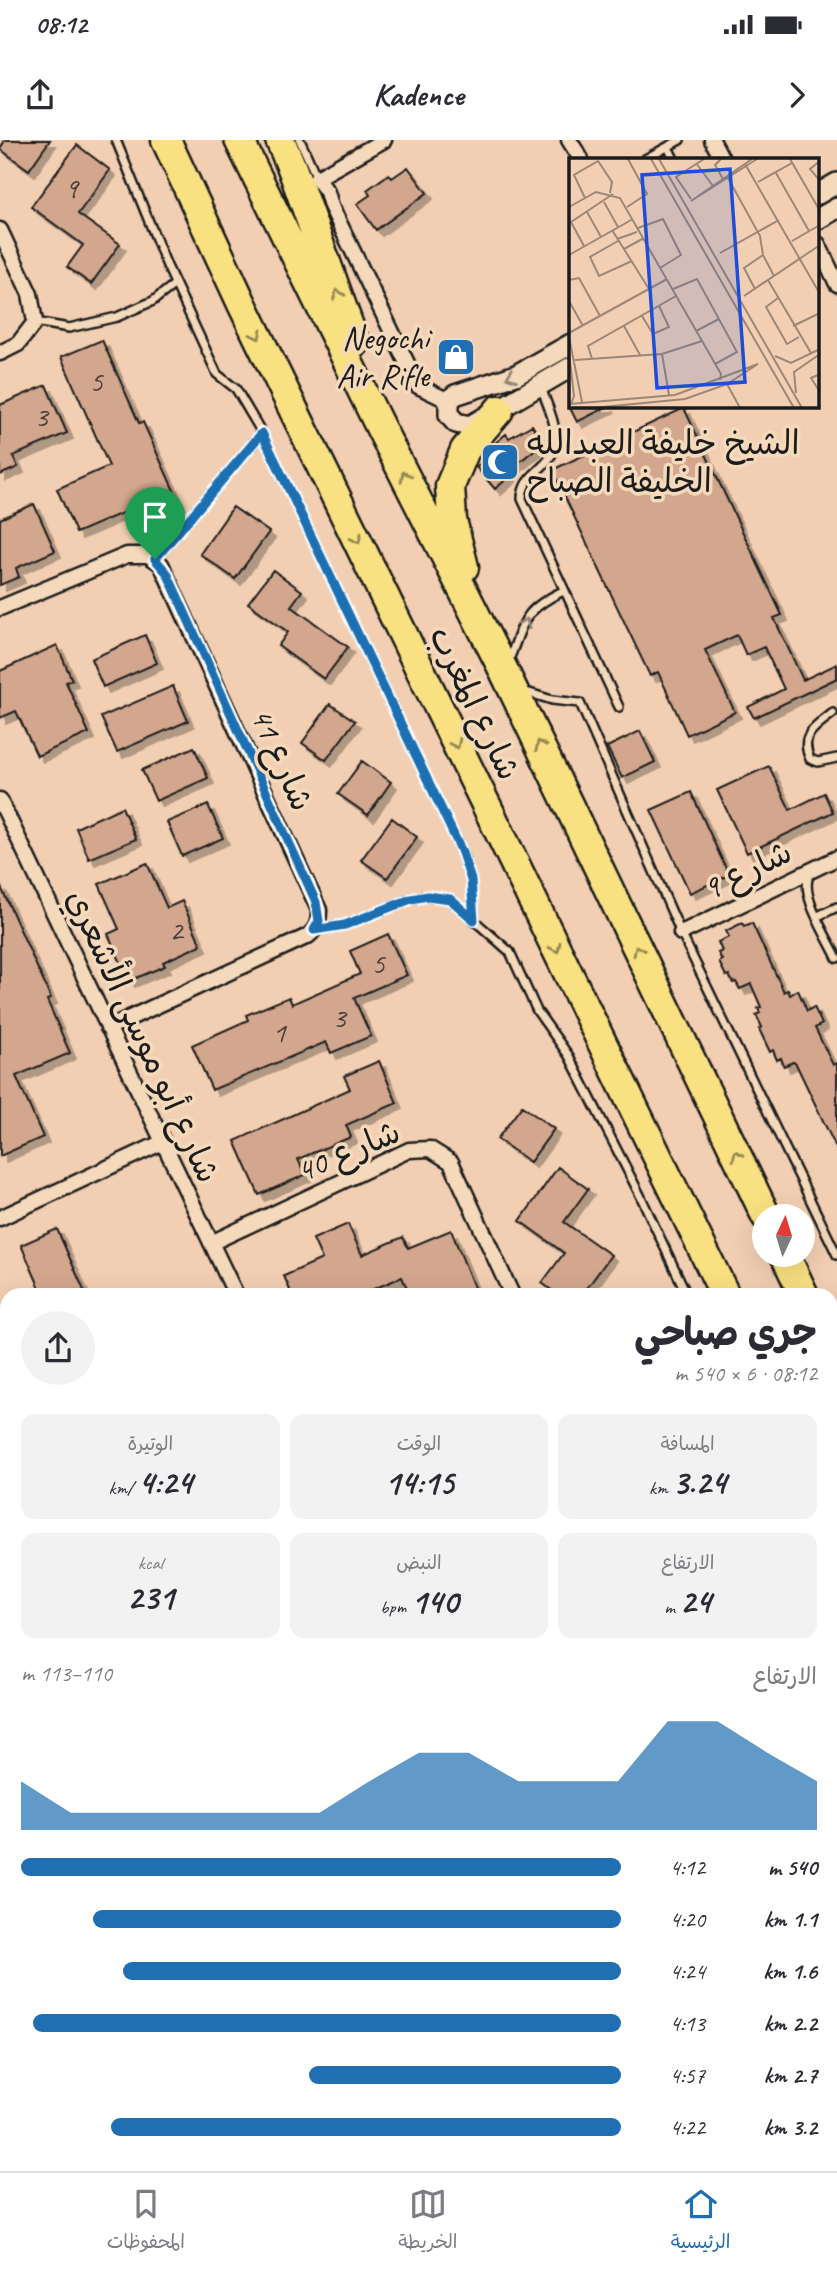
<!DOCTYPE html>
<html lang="ar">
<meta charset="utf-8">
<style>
:root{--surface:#fff;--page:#f2f2f3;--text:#2b2b33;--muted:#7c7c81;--line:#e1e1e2;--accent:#1f6fb2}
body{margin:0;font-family:Caveat,"Playpen Sans Arabic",sans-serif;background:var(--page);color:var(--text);direction:rtl;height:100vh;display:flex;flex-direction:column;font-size:26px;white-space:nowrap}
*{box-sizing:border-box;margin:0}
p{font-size:23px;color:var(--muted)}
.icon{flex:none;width:38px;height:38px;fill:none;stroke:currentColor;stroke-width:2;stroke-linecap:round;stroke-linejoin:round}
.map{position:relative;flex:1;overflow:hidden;direction:ltr}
.sheet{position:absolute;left:0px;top:1148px;width:838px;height:884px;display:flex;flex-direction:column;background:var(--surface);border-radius:21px 21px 0 0;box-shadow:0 7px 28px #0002;direction:rtl}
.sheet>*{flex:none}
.needle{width:46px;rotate:4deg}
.controls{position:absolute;left:752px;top:1064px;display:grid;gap:14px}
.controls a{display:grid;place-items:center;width:63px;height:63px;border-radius:50%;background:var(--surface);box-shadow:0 7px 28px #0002;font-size:35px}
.pin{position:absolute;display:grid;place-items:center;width:60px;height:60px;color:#fff;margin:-72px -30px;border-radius:50% 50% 50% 0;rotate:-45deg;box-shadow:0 0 7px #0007}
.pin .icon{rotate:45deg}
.round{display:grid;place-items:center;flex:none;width:74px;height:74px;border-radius:37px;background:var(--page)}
.overview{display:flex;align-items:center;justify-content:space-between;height:119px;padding:0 21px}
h1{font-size:38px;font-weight:700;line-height:52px}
.metrics{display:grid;grid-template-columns:repeat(3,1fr);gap:10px;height:119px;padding:7px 21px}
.metrics div{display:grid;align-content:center;border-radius:14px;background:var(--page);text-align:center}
.metrics b{font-size:35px;font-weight:700}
.metrics small{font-size:19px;font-weight:400}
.metrics p{font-size:19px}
.chart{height:196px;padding:14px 21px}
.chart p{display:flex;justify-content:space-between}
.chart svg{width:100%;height:126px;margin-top:7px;fill:var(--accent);opacity:.7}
ul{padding:0 21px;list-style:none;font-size:23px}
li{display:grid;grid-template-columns:112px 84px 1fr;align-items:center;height:52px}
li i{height:18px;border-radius:9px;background:var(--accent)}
.status{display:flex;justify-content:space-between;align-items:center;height:49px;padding:0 35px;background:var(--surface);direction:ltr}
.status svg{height:19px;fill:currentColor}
header{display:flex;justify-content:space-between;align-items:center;height:91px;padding:0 21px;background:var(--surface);font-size:32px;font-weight:700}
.tabs{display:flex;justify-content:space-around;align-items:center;height:98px;border-top:2px solid var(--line);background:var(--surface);font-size:19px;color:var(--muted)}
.tabs a{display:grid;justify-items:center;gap:4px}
.tabs .on{color:var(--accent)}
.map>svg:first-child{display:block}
.built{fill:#e5c0a4}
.building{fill:#d3a68e;stroke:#1c1c1c;stroke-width:2;filter:url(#shadow)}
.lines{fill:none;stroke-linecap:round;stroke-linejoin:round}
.service-casing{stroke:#1c1c1c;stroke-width:12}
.minor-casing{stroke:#1c1c1c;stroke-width:19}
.tertiary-casing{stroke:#1c1c1c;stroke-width:24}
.secondary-casing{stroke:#1c1c1c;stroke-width:26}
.motorway-casing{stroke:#1c1c1c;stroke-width:33}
.service{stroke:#f4d9bb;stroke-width:7}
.minor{stroke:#f4d9bb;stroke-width:14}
.tertiary{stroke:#f4d9bb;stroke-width:19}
.secondary{stroke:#f4d9bb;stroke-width:21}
.motorway{stroke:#f9e181;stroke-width:28}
.oneway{stroke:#968854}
.oneway2{stroke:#938473}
.route-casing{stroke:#fff;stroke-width:14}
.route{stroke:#1f6fb2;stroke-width:9}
.labels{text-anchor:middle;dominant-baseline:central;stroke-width:7;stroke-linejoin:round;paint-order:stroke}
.number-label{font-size:30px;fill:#4a3e38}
.poi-label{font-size:33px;fill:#1c1c1c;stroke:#f4d9bb;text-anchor:end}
.street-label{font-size:33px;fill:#1c1c1c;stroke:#f4d9bb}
.inset-road{fill:none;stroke:#9c8776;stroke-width:2}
.view{fill:#1d4ed8;fill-opacity:0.15;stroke:#1d4ed8;stroke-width:3.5}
.inset-edge{fill:none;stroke:#1c1c1c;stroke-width:3.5}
</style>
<div class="status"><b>08:12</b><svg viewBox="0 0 49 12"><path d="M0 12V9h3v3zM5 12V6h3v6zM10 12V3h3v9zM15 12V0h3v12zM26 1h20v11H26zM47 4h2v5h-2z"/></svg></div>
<header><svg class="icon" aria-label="forward" viewBox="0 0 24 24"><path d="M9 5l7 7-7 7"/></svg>Kadence<svg class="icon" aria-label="share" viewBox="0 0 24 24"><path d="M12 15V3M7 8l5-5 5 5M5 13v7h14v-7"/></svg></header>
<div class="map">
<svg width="837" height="2031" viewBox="0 0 837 2031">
<defs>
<filter id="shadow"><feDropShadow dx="6" dy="6" stdDeviation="0" flood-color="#0004"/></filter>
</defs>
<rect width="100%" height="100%" fill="#f2cfb2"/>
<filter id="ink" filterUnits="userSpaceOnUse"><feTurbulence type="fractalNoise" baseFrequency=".0143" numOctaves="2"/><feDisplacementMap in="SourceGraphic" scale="14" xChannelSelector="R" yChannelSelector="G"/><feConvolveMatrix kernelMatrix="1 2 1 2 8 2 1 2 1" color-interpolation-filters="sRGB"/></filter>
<g filter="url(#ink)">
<path class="built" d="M135 2025H397L373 2031H135Z"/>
<path class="building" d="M5 0H50L29 30 0 9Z
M77 5 110 30 78 74 120 104 91 144 67 127 83 105 31 67Z
M408 27 427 53 376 90 357 64 370 55 367 50 389 34 392 38Z
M102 200 139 283 143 282 180 364 135 384 129 370 76 393 57 349 109 326 61 217Z
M46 245 67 293 13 316 18 327 0 335V265Z
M569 266H609L577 282Z
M684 268 782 475 774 478 803 540 837 524V538L754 578 748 567 784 549 764 507 746 515 737 495 705 510 735 572 687 595 658 532 650 536 552 330Z
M532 285 543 303 507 332 510 336 495 349 476 327 492 313 488 309 506 294 509 298Z
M34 364 55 411 16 428 19 437 0 445V379Z
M233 367 269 392 235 439 200 414Z
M273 430 302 451 291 466 348 507 324 539 278 506 288 492 248 463Z
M145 495 157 523 103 547 91 519Z
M57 505 72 540 66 542 89 593 37 616 16 571 0 578V531Z
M173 546 188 581 117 612 101 577Z
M330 564 355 581 326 620 302 603Z
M640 591 655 622 622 638 607 607Z
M194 607 208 638 156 661 142 630Z
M362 621 391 642 368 675 338 654Z
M769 626 790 670 824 653 833 672 747 713 717 650Z
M691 652 729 735 690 753 651 670Z
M208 665 223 698 182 716 167 682Z
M122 667 136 699 89 719 76 688Z
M392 678 417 697 387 738 361 720Z
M147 723 167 768 182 761 201 805 163 822 165 826 129 841 108 794 119 789 99 744Z
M0 745 51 858 47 860 70 913 16 936 43 997 0 1016Z
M742 783 744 786 752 783 784 852 788 850 790 855 798 850 807 871 814 867 822 884 815 888 833 925 837 923V1010L796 924 793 922 784 926 781 918 777 920 773 910 770 912 759 889 762 887 756 875 760 873 758 868 761 867 751 844 740 849 736 842 733 843 729 835 726 836 719 822 722 820 718 813 722 811 718 802 729 797 726 791Z
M388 794 407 835 354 858 371 896 331 913 326 902 212 950 192 905 248 880 246 875 289 857 292 864 360 834 350 811Z
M379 921 397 963 346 985 351 997 298 1019 305 1035 259 1055 235 1001 350 949 344 936Z
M522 966 554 989 530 1022 497 999Z
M558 1027 588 1049 564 1082 611 1115 582 1155H558L542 1143 564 1113 520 1081Z
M348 1084 362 1115 403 1097 408 1108 451 1090 477 1155H410L402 1137 371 1150 374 1155H292L284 1136 322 1119 313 1099Z
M57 1089 86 1155H43L21 1105Z"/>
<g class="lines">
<g class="service-casing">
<path id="service" d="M116 0 167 126 217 234 236 249 262 293 461 710 471 740 474 781
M300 0 317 38
M668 7 674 19
M645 19 680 0
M35 182 69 188 117 177 153 161 175 144
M541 247C547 265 558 286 555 305 551 329 522 333 522 359L619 567
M155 419 262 293
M509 520C525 480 522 471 563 451
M523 551 552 560 580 563 681 793 837 1115
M833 573C815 587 799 595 810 619L818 622 837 618
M810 734C798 753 828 798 837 818
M818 776 837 767
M315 790 345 785 410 759 428 756 450 759 510 812 537 871 569 916 640 1055 687 1155
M831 1730 837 1731
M0 1755 3 1745 4 1705"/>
</g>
<g class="minor-casing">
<path id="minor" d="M384 0 317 38 327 52 331 66 418 246 449 261
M569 0 581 19
M712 0 722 19
M0 90 30 154 35 182 18 204 0 213
M818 104 837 144
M0 468 127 415H148L161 424 319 770C319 782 317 789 308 796L108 888
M0 660 236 1155
M681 793 837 718
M0 1078 163 1002
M211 1103 409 1010 430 1009 451 1022 512 1155
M0 1288 7 1284
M0 1516H7
M0 1705H7
M96 2025 97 2031"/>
</g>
<g class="tertiary-casing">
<path id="tertiary" d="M818 54 837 43
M818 79 837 68
M571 204 516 235 455 255 449 261V275L456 283 470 286 571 227"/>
</g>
<g class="secondary-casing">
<path id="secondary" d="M831 1895 837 1892
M831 1957 837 1954
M511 2031 528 2025
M666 2031 681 2025"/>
</g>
<g class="motorway-casing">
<path id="motorway" d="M166 0 243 166 725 1155
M239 0 381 289 504 531 766 1076
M280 0 292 28 355 203
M464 427 452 380 450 346 465 310 499 270
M785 1115 804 1155
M831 1211 837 1223
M831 1377 837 1393"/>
</g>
<use href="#service" class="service"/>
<use href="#minor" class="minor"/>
<use href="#tertiary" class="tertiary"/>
<use href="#secondary" class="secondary"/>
<use href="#motorway" class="motorway"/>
</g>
<defs><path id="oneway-chevron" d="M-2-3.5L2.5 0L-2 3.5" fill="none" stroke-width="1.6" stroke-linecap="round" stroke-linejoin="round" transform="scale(1.75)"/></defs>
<g class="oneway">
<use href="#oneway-chevron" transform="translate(338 154) rotate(-110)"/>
<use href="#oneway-chevron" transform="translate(257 195) rotate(64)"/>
<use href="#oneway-chevron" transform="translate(405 336) rotate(-117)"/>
<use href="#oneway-chevron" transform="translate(357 399) rotate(64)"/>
<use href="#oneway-chevron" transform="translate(456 604) rotate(64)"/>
<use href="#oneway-chevron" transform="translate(540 605) rotate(-116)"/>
<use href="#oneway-chevron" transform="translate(556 808) rotate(64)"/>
<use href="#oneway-chevron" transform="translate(638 810) rotate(-116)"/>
<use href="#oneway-chevron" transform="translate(737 1015) rotate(-116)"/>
</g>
<g class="oneway2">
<use href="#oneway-chevron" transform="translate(511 236) rotate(160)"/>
<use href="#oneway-chevron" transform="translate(525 483) rotate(-65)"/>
</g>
</g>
<g class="lines" filter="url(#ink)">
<g class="route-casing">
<path id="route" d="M262 293 461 710 471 740 474 780 450 759 428 756 411 759 345 785 314 790 319 781 316 762 167 433 155 419Z"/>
</g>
<use href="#route" class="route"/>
</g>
<defs>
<g id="shop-square" transform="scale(2.0125)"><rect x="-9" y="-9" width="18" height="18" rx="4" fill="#1f6fb2" stroke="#f4d9bb"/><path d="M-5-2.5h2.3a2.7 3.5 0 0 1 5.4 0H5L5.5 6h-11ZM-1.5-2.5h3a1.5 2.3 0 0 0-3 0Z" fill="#fff"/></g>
<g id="mosque-square" transform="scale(2.0125)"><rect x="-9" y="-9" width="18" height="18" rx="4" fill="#1f6fb2" stroke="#f4d9bb"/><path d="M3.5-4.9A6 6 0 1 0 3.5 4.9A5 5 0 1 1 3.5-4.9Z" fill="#fff"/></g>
</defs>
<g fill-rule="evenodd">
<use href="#shop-square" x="456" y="217"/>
<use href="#mosque-square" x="500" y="322"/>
</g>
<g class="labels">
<g class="number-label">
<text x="71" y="48">9</text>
<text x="96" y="241">5</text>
<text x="41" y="276">3</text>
<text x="176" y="790">2</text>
<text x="378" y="823">5</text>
<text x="339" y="877">3</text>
<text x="279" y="892">1</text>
</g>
<g class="poi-label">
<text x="429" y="198">Negochi<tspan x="429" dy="38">Air Rifle</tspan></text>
<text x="527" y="303" text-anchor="start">الشيخ خليفة العبدالله<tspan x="527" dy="38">الخليفة الصباح</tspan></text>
</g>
<g class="street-label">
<text transform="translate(475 563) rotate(64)">شارع المغرب</text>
<text transform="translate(282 619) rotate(66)">شارع 41</text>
<text transform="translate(747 730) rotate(-26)">شارع 9</text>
<text transform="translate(143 896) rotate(65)">شارع أبو موسى الأشعري</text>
<text transform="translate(348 1011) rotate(-23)">شارع 40</text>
</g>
</g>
<g transform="translate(569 18)">
<rect width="250" height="250" fill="#f2cfb2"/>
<path class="inset-road" d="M82 1 225 250M90 1 233 250M152 1 146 7 154 21M183 1 122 43 188 1M221 1 251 53M251 3 241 11 251 23M127 5 144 28M176 6 251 136M207 15 240 73M159 20 191 78 194 97 205 118M189 24 223 5M16 40 5 17 29 3 43 24 41 35M122 41 107 19 135 1M35 44 49 69M0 49 27 34 51 40 152 216 151 222M58 49 78 36 59 1M18 54 32 79M69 70 94 61 112 97 91 110M43 72 80 131M48 81 68 74M49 83 21 99 30 118 63 103M223 83 251 67M15 88 2 64 44 36M55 91 75 80M151 95 210 62M0 97 64 61M0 122 10 120 31 158M199 122 242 195M104 131 128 121 168 194 146 206M186 131 175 110 194 97M175 138 251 87M209 140 197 149 218 186 230 179M0 143 14 168M73 158 84 176 100 169 90 148M55 168 71 197M224 168 251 155M127 173 150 161M0 175 98 121M0 179 13 244M0 194 5 238 2 246M93 196 100 237M206 198 222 205 251 191M23 201 19 188 107 138M6 202 93 196 133 183M251 216 242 220 251 234M158 226 171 250M227 235 225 214 251 196M0 246 106 237 189 206 158 226 116 241 23 250"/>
<path class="view" d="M161 11 176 224 88 230 73 17Z"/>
<rect width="250" height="250" class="inset-edge"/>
</g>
</svg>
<div class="controls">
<a><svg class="needle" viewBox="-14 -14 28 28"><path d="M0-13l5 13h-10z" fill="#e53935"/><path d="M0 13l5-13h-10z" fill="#7c7c81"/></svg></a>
</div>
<div class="pin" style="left:155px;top:419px;background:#1e9e55"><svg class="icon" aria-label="arrive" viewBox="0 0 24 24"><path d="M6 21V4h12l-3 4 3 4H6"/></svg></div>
<section class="sheet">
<div class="overview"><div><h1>جري صباحي</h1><p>08:12 · 6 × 540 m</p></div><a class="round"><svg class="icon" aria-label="share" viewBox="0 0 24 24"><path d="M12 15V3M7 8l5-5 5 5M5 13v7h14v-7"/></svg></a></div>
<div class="metrics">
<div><p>المسافة</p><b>3.24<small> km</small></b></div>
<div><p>الوقت</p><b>14:15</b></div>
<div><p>الوتيرة</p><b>4:24<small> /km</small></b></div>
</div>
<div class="metrics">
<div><p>الارتفاع</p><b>24<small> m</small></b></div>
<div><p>النبض</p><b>140<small> bpm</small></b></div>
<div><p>kcal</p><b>231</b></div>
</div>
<div class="chart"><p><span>الارتفاع</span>110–113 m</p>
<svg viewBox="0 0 160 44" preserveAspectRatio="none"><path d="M0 44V27L10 38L20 38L30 38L40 38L50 38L60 38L70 27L80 17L90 17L100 27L110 27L120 27L130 6L140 6L150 17L160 27V44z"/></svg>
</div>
<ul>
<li><b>540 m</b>4:12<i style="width:100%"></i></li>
<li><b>1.1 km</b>4:20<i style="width:88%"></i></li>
<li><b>1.6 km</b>4:24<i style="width:83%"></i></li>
<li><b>2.2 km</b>4:13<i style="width:98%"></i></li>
<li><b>2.7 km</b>4:57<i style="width:52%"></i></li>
<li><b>3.2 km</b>4:22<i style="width:85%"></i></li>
</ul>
</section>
</div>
<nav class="tabs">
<a class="on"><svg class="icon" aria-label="home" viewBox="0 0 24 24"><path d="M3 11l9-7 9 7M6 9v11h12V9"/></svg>الرئيسية</a>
<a><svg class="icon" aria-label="map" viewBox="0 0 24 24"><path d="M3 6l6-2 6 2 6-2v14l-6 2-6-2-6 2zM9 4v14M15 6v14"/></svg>الخريطة</a>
<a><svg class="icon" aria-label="saved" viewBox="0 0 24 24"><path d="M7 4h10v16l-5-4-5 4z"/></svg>المحفوظات</a>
</nav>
